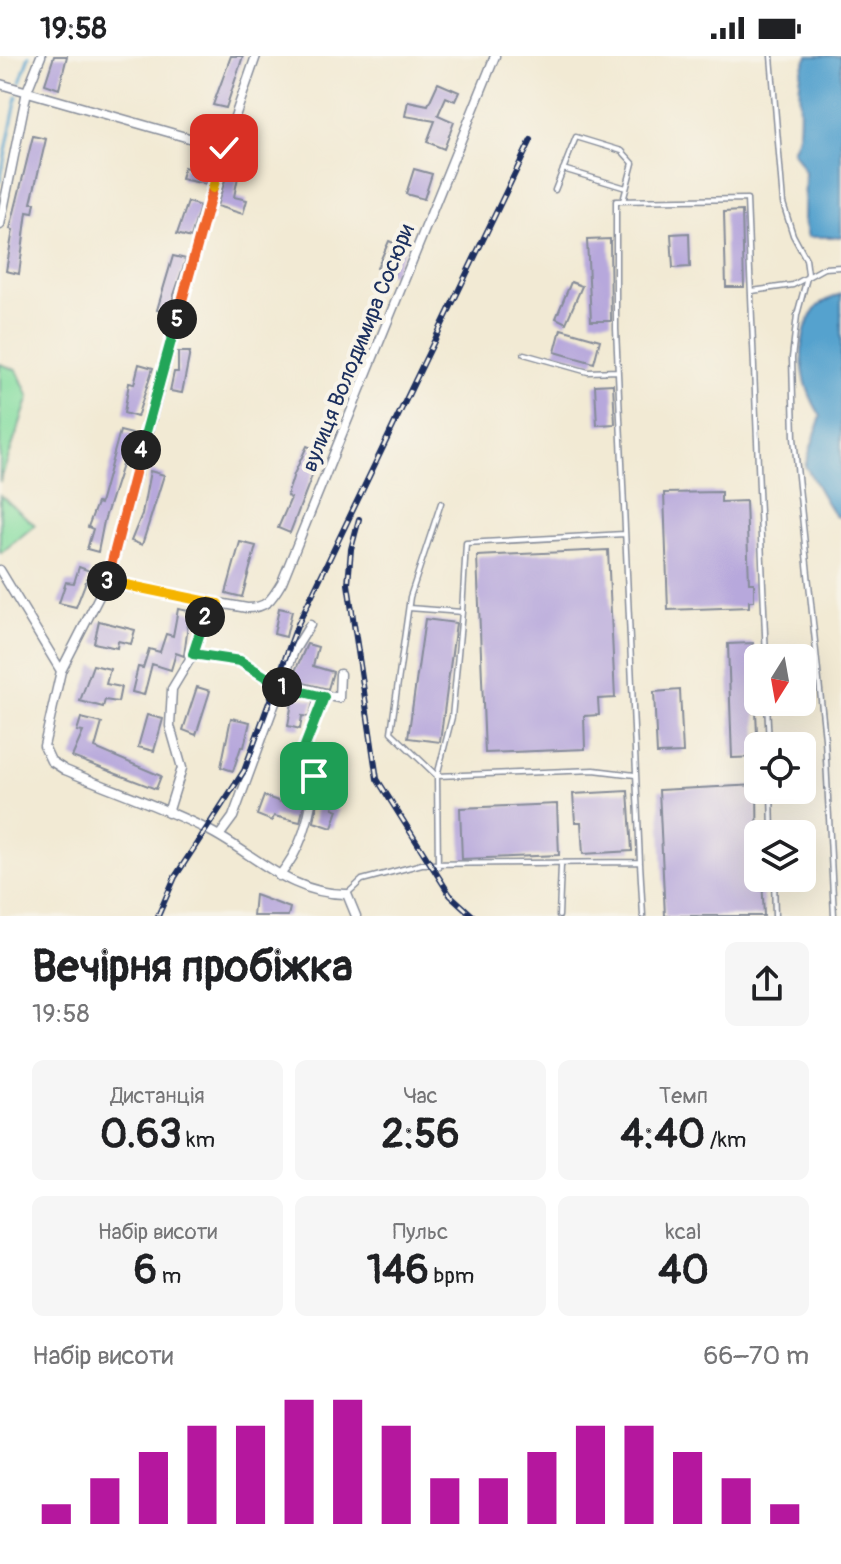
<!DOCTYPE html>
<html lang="uk">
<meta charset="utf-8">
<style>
:root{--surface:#fff;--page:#f6f6f6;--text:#202124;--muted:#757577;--accent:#b5179e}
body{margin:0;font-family:Pangolin,sans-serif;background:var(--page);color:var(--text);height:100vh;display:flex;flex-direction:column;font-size:30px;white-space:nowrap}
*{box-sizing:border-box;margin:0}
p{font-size:26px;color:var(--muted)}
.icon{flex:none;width:44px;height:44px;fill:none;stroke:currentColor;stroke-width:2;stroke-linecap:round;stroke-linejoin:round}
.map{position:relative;height:860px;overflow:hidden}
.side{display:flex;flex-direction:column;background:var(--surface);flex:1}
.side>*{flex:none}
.needle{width:52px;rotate:191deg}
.tools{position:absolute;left:744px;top:588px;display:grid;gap:16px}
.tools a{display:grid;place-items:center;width:72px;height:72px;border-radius:12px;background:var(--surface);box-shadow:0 8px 32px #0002;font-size:40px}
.pin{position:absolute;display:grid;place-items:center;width:68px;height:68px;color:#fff;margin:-34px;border-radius:16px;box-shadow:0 4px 12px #0006}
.km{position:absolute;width:40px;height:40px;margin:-20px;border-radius:50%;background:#222;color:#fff;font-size:22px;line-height:40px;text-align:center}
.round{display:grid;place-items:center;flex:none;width:84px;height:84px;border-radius:12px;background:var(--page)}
.summary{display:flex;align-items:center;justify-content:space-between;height:136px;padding:0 32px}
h1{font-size:44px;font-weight:700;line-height:60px}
.metrics{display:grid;grid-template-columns:repeat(3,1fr);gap:12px;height:136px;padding:8px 32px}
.metrics div{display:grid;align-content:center;border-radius:12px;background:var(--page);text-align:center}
.metrics b{font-size:40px;font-weight:700}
.metrics small{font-size:22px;font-weight:400}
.metrics p{font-size:22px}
.chart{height:224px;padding:16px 32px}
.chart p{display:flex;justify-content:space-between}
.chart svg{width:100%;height:144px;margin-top:8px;stroke:var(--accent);stroke-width:6}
.status{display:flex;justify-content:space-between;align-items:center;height:56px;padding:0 40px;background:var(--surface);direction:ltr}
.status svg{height:22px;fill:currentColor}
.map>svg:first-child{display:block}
.green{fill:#87dea2;stroke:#518680;stroke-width:2}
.water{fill:#54a2ce;stroke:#386896;stroke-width:2}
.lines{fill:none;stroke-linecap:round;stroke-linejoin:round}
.stream{stroke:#54a2ce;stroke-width:3}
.building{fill:#b7a8dc}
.lane-casing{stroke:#868c99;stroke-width:7}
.street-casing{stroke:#868c99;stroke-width:11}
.lane{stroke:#fff;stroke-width:4}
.street{stroke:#fff;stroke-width:8}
.rail-casing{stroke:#1b2f5e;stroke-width:6}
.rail{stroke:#f7f3e8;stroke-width:3;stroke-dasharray:9;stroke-linecap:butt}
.split-1-casing{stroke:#fff;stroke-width:16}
.split-2-casing{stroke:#fff;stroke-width:16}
.split-3-casing{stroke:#fff;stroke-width:16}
.split-4-casing{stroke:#fff;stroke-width:16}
.split-5-casing{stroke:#fff;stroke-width:16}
.split-6-casing{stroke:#fff;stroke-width:16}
.split-7-casing{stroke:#fff;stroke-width:16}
.split-1{stroke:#22a559;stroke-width:10}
.split-2{stroke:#22a559;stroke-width:10}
.split-3{stroke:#f5b400;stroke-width:10}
.split-4{stroke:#f0652b;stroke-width:10}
.split-5{stroke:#22a559;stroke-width:10}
.split-6{stroke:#f0652b;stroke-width:10}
.split-7{stroke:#f5b400;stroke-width:10}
.labels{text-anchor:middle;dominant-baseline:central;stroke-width:8;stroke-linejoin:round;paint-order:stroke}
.street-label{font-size:22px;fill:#1b2f5e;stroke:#f7f3e8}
</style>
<div class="status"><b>19:58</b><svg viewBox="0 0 49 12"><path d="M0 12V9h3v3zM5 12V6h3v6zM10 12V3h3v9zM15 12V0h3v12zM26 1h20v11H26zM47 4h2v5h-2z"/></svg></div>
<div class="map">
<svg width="841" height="860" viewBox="0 0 841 860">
<rect width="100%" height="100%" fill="#f7f3e8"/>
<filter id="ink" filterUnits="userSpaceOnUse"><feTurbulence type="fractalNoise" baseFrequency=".0125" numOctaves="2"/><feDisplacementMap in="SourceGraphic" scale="16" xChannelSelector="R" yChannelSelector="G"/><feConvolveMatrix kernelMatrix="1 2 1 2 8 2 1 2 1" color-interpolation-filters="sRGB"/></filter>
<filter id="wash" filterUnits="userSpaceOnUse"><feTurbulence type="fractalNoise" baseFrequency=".006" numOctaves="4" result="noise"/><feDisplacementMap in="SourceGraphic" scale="32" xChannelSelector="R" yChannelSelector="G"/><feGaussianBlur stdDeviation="1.8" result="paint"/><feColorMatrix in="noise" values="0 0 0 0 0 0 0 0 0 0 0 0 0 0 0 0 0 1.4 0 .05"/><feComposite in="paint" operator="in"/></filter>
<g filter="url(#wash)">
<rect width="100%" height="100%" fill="#f2ead4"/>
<path class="green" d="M0 308 17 314 29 341 0 426Z
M0 439 35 469 1 497 0 495Z"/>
<path class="water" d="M808 0H841V181H808L804 165 805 116 792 94C809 66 790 28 808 0Z
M841 238V461H837C830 456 813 421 805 410L821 360C801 330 792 281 818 250 823 245 835 241 841 238Z"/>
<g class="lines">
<path class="stream" d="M20 26 29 0
M0 125 17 40"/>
</g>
<g id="blocks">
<path class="building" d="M54 0H67L59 33 45 28Z
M231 0H243L226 52 213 49Z
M438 27 459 36 455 45 446 41 438 59 454 66 444 93 427 86 435 65 405 60 408 45 428 49Z
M33 80 46 83 31 147H35L33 157 27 156 19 218 6 215 13 174 10 173Z
M198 96 214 102 206 128 181 123 184 111 193 114Z
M230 108 240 111 234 141 247 144 243 158 217 150Z
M414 113 432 118 424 143 406 138Z
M188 146 200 150 191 182 177 178Z
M742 155 744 231H726L724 156Z
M689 177 690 211 673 212 671 178Z
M610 183 611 265H591L587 184Z
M389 185 405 192 393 219 377 212Z
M173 200 186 203 168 257 157 254Z
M571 226 582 230 566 267 556 262Z
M561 273 600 284 594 307 555 296Z
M178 296H190L182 337 170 335 174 316H178Z
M139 308 153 312 137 361 124 357 129 327 134 328Z
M613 328 615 368 597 369 595 329Z
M120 375 132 378 104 465 98 496 87 493 93 473 88 471 97 447 100 448Z
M307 390 321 396 290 477 278 472 291 442 287 440 294 418Z
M150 415 164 419 142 489 131 485 142 458Z
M721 436V446L746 445 749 527H754V545H749V551L668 554 664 437Z
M240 486 256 490 242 541 226 537Z
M608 494 615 642 598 643 599 659 584 660 585 693 485 697 477 500Z
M79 511 90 515 76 551 59 547 66 526 74 527Z
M279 552 292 555 286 581 274 578Z
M178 553 199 557 195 570 188 568 184 600 176 597 171 614 152 608 144 639 132 636 138 611 143 612 149 593 160 596 166 578 173 580Z
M425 563 456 567 440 686 408 682Z
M99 565 135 574 131 588 118 585 117 592 94 587Z
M753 587 758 701 732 702 728 588Z
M307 588 318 591 313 610 333 616 328 633 291 624Z
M93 609 110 613 106 628 121 631 118 646 105 644 103 651 80 645Z
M197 631 210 635 196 679 183 674Z
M680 634 683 697 657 698 654 636Z
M293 640 314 644 309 661 302 660 300 673 288 670Z
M147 659 163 663 154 695 138 691Z
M81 662 102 667 95 692 161 720 156 733 72 701 83 676 77 675Z
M231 662 250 666 244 691H241L233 715 221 711Z
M321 723 339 728 333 752 338 754 332 772 314 766Z
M757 729 758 822H762L764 860H665L659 734Z
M628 735 632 795 583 798 581 766H575L573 738Z
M264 740 289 749 290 746 304 749 300 766 274 760 272 765 257 759Z
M557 748 559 799 462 803 460 752Z
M255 839 290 852 288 860H253Z"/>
</g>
</g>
<g filter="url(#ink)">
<use href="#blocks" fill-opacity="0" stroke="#868c99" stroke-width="2"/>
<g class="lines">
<g class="lane-casing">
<path id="lane" d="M771 0 783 147 793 179 806 203 808 218 797 259 792 302 794 382 825 683 834 860
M563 113 626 132
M555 134 576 81 622 95 633 107 623 145
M752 235 793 229 824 212 841 211
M524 298 588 316 618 315
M441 447 410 541 391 676 437 720 452 661 462 556
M409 552 462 556 466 487 624 478
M767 646 769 690
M771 734 772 778
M640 807 643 860
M438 811 437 720 594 714 635 719
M774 822 775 860
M349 836 362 824 422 808 640 806 616 273V145L747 143 766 602
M559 860 561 809"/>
</g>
<g class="street-casing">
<path id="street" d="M256 0 224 92 109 521 61 615 44 690 51 705 65 714C112 734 163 751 208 774 255 798 291 839 347 838L356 860
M0 28 224 92
M0 169 27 35 41 0
M0 514 61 615
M107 527 247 552C267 552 272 543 282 526L495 0
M193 598 240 605 282 631 339 642 340 618
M168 757 182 712 170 670 172 633 193 598 207 554 218 548
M219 780 233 761 294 595 310 569
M279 820C303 792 312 757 314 720L298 708 324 641"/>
</g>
<use href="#lane" class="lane"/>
<use href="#street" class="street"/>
<g class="rail-casing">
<path id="rail" d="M359 463 351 493 348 528 377 723 450 839 473 860
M158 860 175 821 244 715 297 570 531 84"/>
</g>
<use href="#rail" class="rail"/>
</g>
</g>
<g class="lines" filter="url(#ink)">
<g class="split-1-casing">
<path id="split-1" d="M282 631 324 641 298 708 314 720"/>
</g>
<g class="split-2-casing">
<path id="split-2" d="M205 561 193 598 240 605 282 631"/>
</g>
<g class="split-3-casing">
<path id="split-3" d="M107 525 218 548 207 554 205 561"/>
</g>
<g class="split-4-casing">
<path id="split-4" d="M107 525 141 394"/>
</g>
<g class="split-5-casing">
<path id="split-5" d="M141 394 177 263"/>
</g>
<g class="split-6-casing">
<path id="split-6" d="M177 263 213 132"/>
</g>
<g class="split-7-casing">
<path id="split-7" d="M213 132 224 92"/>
</g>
<use href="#split-1" class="split-1"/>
<use href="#split-2" class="split-2"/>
<use href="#split-3" class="split-3"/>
<use href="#split-4" class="split-4"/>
<use href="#split-5" class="split-5"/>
<use href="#split-6" class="split-6"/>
<use href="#split-7" class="split-7"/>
</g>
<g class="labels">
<g class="street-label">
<text transform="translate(358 292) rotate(-68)">вулиця Володимира Сосюри</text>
</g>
</g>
</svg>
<div class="tools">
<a><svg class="needle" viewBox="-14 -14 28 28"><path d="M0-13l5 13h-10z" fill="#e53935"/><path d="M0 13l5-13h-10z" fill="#757577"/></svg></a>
<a><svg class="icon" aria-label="locate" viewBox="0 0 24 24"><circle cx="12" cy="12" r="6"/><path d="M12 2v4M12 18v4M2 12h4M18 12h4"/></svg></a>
<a><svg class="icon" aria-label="layers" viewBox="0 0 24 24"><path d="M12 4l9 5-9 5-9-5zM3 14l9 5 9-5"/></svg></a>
</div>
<div class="pin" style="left:314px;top:720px;background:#1e9e55"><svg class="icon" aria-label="arrive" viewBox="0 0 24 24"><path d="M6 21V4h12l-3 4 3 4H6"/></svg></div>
<div class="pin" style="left:224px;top:92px;background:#d93025"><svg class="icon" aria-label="check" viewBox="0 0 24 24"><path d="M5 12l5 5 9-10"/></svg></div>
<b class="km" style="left:282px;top:631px">1</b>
<b class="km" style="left:205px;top:561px">2</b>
<b class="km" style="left:107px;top:525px">3</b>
<b class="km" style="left:141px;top:394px">4</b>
<b class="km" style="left:177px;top:263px">5</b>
</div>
<section class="side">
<div class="summary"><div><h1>Вечірня пробіжка</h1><p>19:58</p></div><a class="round"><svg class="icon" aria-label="share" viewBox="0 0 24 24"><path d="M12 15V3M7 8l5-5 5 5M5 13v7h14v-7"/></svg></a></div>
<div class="metrics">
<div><p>Дистанція</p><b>0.63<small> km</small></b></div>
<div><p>Час</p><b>2:56</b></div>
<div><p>Темп</p><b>4:40<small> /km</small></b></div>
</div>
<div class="metrics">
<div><p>Набір висоти</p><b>6<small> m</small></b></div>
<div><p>Пульс</p><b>146<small> bpm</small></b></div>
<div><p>kcal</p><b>40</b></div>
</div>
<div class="chart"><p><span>Набір висоти</span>66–70 m</p>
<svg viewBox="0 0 160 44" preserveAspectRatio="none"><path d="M5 44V38M15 44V30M25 44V22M35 44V14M45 44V14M55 44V6M65 44V6M75 44V14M85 44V30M95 44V30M105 44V22M115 44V14M125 44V14M135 44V22M145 44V30M155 44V38"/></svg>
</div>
</section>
